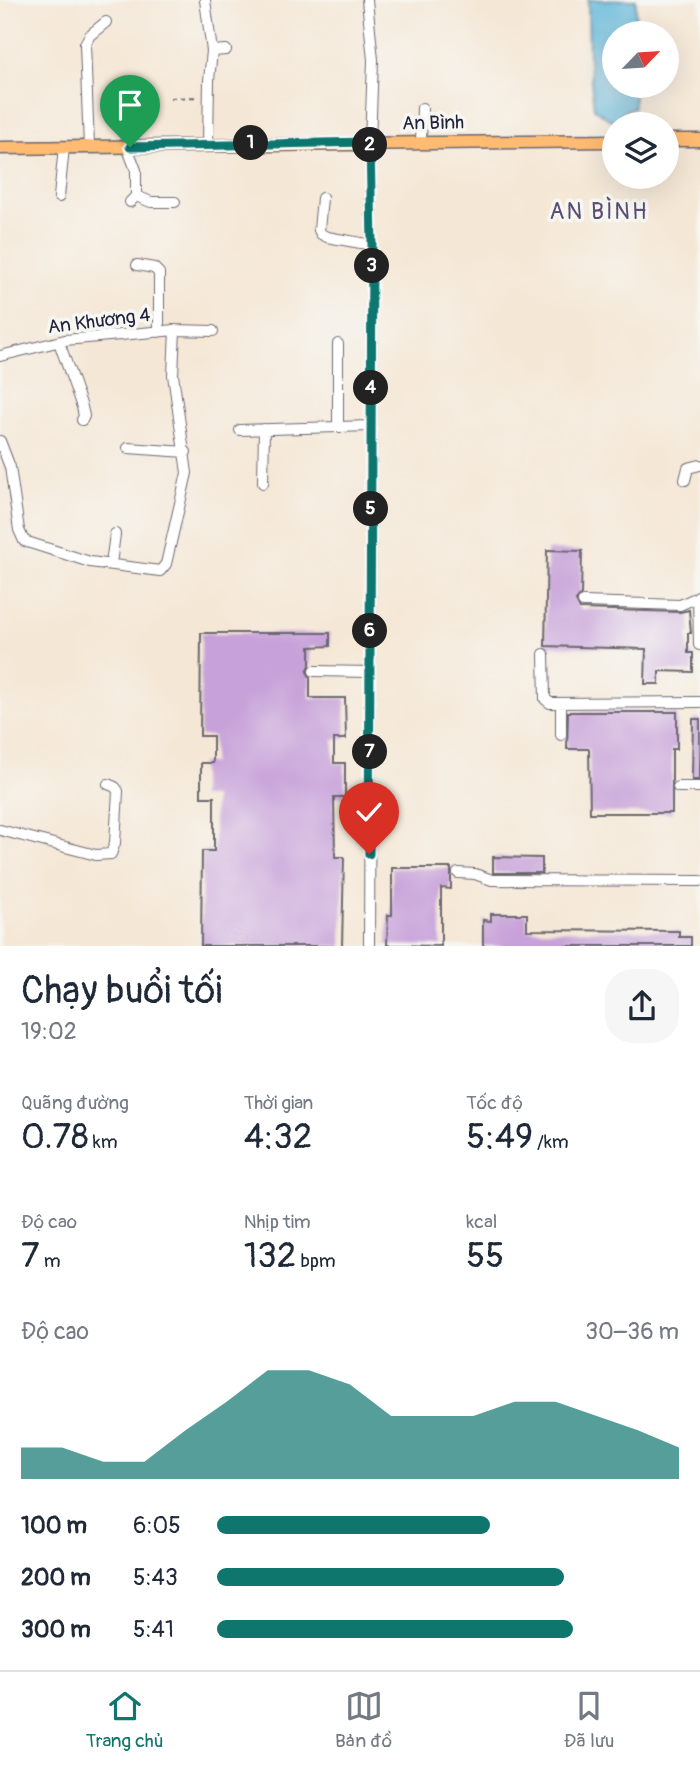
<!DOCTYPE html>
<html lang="vi">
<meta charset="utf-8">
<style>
:root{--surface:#fff;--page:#f6f6f7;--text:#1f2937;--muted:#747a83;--line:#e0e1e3;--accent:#0f766e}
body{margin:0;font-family:Pangolin,sans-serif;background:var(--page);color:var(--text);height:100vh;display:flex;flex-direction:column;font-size:26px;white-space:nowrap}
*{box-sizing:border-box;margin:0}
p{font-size:23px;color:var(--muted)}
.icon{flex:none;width:38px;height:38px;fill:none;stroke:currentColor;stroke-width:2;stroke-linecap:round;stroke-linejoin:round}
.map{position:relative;height:946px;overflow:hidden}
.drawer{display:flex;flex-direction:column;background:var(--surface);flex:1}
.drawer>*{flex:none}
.needle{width:46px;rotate:65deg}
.controls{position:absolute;left:602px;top:21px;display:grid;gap:14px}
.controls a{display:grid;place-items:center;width:77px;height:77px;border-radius:50%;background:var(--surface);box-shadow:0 7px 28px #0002;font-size:35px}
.pin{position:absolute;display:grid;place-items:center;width:60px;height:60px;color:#fff;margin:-72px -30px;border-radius:50% 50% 50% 0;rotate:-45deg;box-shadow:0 0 7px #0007}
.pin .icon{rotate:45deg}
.km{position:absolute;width:35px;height:35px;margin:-18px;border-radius:50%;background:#222;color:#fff;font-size:19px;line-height:35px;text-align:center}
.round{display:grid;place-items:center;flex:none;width:74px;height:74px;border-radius:28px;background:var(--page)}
.summary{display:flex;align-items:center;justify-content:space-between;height:119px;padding:0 21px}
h1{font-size:38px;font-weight:600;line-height:52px}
.metrics{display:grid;grid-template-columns:repeat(3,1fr);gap:10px;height:119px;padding:7px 21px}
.metrics div{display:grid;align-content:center}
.metrics b{font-size:35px;font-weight:600}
.metrics small{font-size:19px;font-weight:400}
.metrics p{font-size:19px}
.chart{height:196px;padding:14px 21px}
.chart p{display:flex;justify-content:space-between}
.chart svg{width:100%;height:126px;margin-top:7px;fill:var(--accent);opacity:.7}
ul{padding:0 21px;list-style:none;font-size:23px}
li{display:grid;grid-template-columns:112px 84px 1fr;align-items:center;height:52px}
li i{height:18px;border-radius:9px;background:var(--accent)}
.dock{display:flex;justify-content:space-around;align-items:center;height:98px;border-top:2px solid var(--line);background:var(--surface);font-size:19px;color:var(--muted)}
.dock a{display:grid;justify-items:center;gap:4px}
.dock .current{color:var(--accent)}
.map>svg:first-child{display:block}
.water{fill:#5db6da;stroke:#406c8a;stroke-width:2}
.building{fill:#c7a1d9}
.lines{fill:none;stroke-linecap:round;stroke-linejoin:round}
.minor-casing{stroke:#6c6771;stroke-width:12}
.major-casing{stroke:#6c6771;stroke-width:15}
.path{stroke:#6c6771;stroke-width:2;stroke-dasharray:5 5;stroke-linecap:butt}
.minor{stroke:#fff;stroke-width:10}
.major{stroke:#febb71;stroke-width:12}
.route-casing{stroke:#fff;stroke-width:14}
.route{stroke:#0f766e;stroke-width:9}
.labels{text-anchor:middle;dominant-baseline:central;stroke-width:7;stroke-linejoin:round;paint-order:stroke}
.street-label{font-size:19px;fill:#22223b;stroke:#f6f6f2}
.quarter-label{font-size:23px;letter-spacing:2px;fill:#5c4e72;stroke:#f6f6f2}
</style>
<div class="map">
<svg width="700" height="946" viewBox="0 0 700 946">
<rect width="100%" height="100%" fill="#f6f6f2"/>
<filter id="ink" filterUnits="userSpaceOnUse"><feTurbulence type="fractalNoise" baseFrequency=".0143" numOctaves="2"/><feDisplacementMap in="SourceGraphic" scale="14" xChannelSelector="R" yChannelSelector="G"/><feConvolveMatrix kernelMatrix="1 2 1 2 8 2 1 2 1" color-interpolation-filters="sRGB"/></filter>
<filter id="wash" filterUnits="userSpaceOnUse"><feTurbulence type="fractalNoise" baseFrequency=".00686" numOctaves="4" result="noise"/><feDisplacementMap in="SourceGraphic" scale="28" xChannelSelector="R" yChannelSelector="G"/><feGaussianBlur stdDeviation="1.57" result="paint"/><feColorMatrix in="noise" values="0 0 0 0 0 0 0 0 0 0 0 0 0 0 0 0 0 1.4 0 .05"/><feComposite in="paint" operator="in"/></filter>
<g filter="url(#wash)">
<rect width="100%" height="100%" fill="#f5e7d5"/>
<path class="water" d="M588 0H636V33H614V86H634V107L624 111 617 124 594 109 589 62Z"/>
<g id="blocks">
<path class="building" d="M547 550 582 551 581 595 576 601 580 609 680 612 689 610 691 633H688V653H693V672L659 671V684H645L646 649 545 646Z
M201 633H330V646L310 647V665L307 672 310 677V698H345L346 739H334V763H345V797H334L335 857H344L342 946H201L202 851H214V797H201V763H213V736H200Z
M568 712H677V749H672V813H590L589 749H567Z
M693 719H700V780H692Z
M493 857 542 858V873H493Z
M392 868H451V889L441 888V946L387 945 388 915H392Z
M491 914H527V930L679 931V937H691V946H483V920L491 921Z"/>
</g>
</g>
<g filter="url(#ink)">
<use href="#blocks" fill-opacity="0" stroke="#6c6771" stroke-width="2"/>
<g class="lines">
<g class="minor-casing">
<path id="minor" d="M205 0 212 51 209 80 208 144
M367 0 373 60 370 143 372 245 369 946
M212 51 226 50
M421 142 422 108
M89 147 85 44 90 35 106 22
M130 147 129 152 136 170V196L130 202
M136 196 151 202H175
M59 197 64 147
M322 198 319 230 321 234 327 237 372 245
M137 265 154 268 159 273V332
M59 342 82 407 84 416 82 420
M0 356 65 340 175 330 213 331
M338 427V344
M240 430 371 426
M0 441 10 467 19 530 24 541 90 562 160 571 166 564 187 473 173 375 175 330
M128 448 186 452
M685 480 688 468 700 465
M263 483 264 429
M111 564 115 534
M698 596 699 645
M583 602 680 605 700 596
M544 654 545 699 550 703 700 702
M314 671 370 672
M561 735V703
M678 787H700
M0 830 96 855 111 854 115 843 118 791 115 787 108 784
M458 873 475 874 492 880 700 881"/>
</g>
<g class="major-casing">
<path id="major" d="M667 140H700
M0 148 614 141"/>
</g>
<path class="path" d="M170 98 200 97"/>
<use href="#minor" class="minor"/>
<use href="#major" class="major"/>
</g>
</g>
<g class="lines" filter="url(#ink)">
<g class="route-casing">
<path id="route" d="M130 147 370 142 372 245 369 854"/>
</g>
<use href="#route" class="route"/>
</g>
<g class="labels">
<g class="street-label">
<text transform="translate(433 123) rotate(-1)">An Bình</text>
<text transform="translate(99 321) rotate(-7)">An Khương 4</text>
</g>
<g class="quarter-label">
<text x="599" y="211">AN BÌNH</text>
</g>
</g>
</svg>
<div class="controls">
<a><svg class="needle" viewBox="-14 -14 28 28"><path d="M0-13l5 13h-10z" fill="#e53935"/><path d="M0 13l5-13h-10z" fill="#747a83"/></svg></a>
<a><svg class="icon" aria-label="layers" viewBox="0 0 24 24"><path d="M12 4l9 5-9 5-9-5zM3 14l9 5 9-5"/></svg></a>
</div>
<div class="pin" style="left:130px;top:147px;background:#1e9e55"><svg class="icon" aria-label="arrive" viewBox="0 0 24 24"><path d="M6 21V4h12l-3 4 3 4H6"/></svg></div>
<div class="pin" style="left:369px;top:854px;background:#d93025"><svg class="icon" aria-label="check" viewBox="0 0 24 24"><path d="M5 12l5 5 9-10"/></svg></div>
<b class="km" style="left:251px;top:143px">1</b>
<b class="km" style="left:370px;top:145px">2</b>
<b class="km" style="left:372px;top:266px">3</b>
<b class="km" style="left:371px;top:388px">4</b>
<b class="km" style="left:371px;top:509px">5</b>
<b class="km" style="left:370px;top:631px">6</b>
<b class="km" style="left:370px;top:752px">7</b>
</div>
<section class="drawer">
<div class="summary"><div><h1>Chạy buổi tối</h1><p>19:02</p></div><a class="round"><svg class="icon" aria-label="share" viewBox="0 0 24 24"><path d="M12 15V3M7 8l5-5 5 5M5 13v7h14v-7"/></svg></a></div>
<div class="metrics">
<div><p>Quãng đường</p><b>0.78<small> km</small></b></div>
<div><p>Thời gian</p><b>4:32</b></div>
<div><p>Tốc độ</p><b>5:49<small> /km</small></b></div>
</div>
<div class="metrics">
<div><p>Độ cao</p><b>7<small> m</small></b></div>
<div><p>Nhịp tim</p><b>132<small> bpm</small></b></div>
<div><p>kcal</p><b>55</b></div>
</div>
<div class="chart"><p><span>Độ cao</span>30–36 m</p>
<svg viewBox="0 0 160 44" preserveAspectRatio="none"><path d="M0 44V33L10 33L20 38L30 38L40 27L50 17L60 6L70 6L80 11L90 22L100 22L110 22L120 17L130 17L140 22L150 27L160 33V44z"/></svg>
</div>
<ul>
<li><b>100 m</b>6:05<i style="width:59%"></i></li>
<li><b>200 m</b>5:43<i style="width:75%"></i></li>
<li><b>300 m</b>5:41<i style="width:77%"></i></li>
</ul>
</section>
<nav class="dock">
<a class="current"><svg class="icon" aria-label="home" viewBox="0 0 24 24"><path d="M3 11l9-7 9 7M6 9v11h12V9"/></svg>Trang chủ</a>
<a><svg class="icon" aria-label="map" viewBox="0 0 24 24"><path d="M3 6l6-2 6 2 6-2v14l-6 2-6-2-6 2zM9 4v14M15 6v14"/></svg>Bản đồ</a>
<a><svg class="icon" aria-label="saved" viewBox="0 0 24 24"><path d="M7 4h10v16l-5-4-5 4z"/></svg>Đã lưu</a>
</nav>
